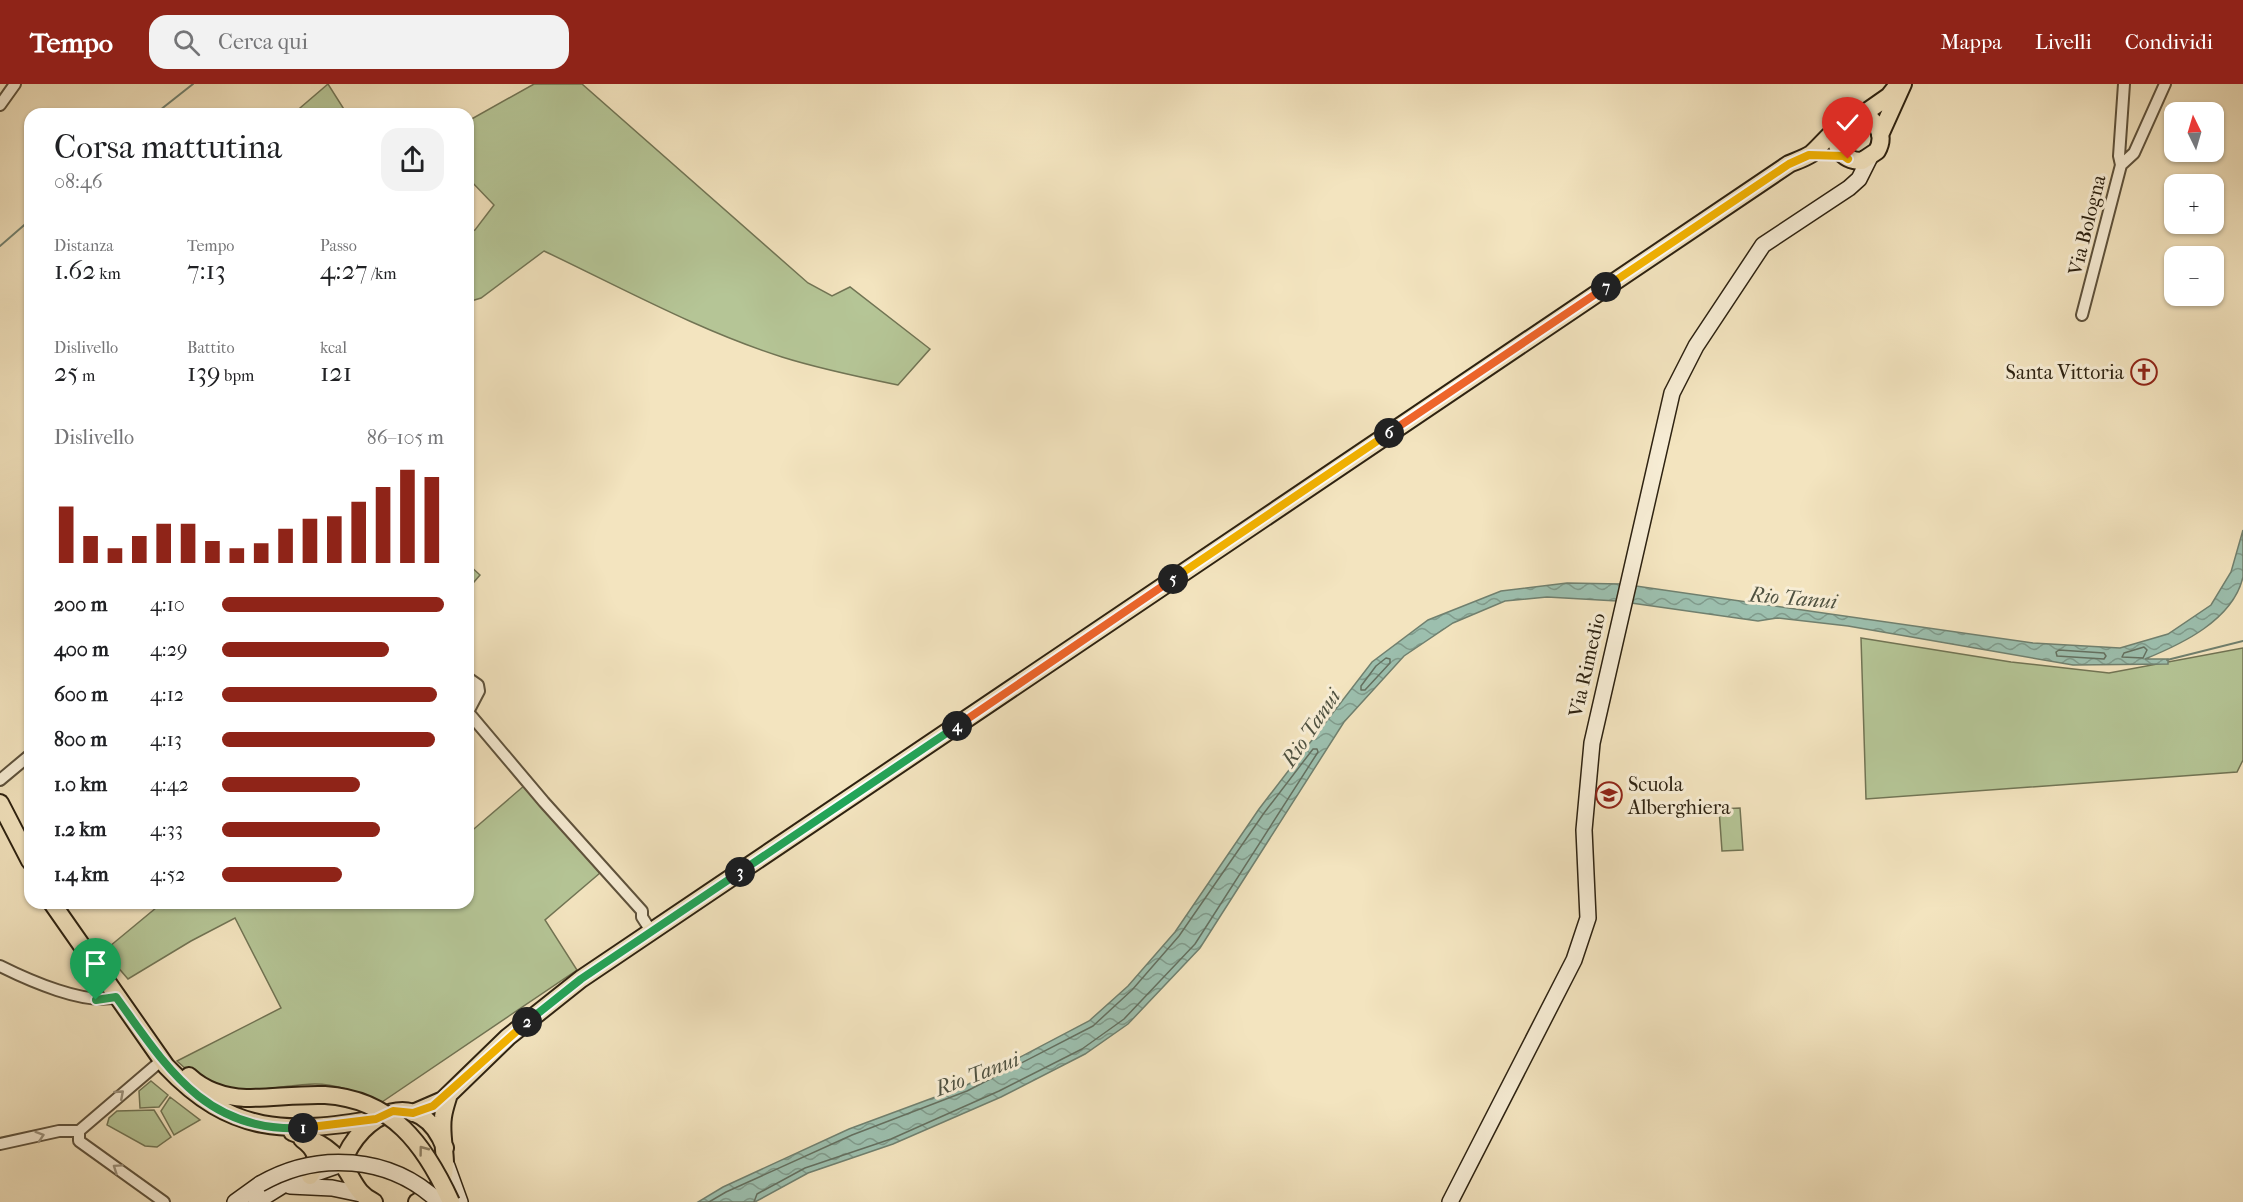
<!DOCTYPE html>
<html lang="it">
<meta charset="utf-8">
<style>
:root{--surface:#fff;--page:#f2f2f2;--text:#202124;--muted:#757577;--accent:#8f2418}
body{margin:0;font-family:"IM FELL French Canon",serif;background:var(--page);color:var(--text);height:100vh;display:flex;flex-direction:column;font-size:22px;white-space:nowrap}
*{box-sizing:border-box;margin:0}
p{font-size:20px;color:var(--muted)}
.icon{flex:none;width:33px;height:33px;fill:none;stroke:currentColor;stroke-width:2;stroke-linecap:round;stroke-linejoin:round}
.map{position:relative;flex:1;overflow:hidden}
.drawer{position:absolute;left:24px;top:24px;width:450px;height:801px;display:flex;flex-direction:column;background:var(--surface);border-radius:18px;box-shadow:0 2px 4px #0004}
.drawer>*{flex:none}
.needle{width:39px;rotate:355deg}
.tools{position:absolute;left:2164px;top:18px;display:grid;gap:12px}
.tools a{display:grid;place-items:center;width:60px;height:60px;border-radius:12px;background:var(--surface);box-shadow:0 2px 4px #0004;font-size:30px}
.pin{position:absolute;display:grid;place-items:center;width:51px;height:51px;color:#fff;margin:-62px -26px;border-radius:50% 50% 50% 0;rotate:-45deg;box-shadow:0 0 6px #0007}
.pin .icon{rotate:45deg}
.km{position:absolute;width:30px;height:30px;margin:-15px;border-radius:50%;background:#222;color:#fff;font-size:16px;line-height:30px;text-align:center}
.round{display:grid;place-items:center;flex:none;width:63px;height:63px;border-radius:18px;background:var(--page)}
.overview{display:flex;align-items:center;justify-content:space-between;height:102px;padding:0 30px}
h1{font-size:33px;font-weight:600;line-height:45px}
.figures{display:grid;grid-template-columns:repeat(3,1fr);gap:9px;height:102px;padding:6px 30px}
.figures div{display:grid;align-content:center}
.figures b{font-size:26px;font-weight:600}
.figures small{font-size:16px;font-weight:400}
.figures p{font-size:16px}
.chart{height:168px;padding:12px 30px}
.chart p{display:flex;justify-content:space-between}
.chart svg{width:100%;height:108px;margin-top:6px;stroke:var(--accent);stroke-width:6}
ul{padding:0 30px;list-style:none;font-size:20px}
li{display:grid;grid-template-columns:96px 72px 1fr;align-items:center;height:45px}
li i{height:15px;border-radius:8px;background:var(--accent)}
header{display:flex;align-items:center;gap:36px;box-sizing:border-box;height:84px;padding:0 30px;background:var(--accent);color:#fff}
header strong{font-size:28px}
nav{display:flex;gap:33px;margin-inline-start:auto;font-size:21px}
.search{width:420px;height:54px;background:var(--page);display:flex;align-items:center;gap:15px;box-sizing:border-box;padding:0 21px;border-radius:18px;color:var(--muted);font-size:22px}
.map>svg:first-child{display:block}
.green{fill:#b5c596;stroke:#717454;stroke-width:1.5}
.water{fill:url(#water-waves);stroke:#70806f;stroke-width:1.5}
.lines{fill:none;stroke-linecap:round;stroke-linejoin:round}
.shore{stroke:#647060;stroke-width:1.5}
.stream{stroke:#70806f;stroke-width:2}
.street-casing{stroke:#5e523c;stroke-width:14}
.secondary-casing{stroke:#2d2211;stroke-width:18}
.primary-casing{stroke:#2d2211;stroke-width:20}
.street{stroke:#f7edd5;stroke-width:10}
.secondary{stroke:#f7edd5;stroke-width:15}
.primary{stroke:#f3e4bf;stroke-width:16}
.secondary-bridge-casing{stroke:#2d2211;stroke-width:18;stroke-linecap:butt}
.primary-bridge-casing{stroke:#2d2211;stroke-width:20;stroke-linecap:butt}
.secondary-bridge{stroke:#f7edd5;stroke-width:15}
.primary-bridge{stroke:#f3e4bf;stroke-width:16}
.oneway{stroke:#9c927d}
.oneway2{stroke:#908368}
.split-1-casing{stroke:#fff;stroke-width:12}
.split-2-casing{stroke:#fff;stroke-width:12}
.split-3-casing{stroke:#fff;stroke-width:12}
.split-4-casing{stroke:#fff;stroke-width:12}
.split-5-casing{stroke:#fff;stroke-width:12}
.split-6-casing{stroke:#fff;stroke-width:12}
.split-7-casing{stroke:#fff;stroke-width:12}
.split-8-casing{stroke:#fff;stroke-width:12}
.split-1{stroke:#22a559;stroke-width:8}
.split-2{stroke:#f5b400;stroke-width:8}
.split-3{stroke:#22a559;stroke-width:8}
.split-4{stroke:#22a559;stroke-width:8}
.split-5{stroke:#f0652b;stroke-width:8}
.split-6{stroke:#f5b400;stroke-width:8}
.split-7{stroke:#f0652b;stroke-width:8}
.split-8{stroke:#f5b400;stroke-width:8}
.labels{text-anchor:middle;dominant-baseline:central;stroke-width:6;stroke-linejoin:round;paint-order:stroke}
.street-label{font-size:20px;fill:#2d2211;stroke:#f7edd5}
.poi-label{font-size:20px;fill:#2d2211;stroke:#f7edd5;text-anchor:end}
.water-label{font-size:21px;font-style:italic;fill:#4e5140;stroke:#f7edd5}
</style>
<header>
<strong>Tempo</strong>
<div class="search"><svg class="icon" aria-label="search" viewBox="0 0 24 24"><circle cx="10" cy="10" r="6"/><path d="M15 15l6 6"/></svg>Cerca qui</div>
<nav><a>Mappa</a><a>Livelli</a><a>Condividi</a></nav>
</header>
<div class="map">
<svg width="2243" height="1118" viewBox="0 0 2243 1118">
<defs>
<pattern id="water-waves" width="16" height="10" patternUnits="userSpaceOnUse" patternTransform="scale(1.5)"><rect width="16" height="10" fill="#9cbfae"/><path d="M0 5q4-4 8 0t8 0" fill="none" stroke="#809b8c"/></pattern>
</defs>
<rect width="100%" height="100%" fill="#f3e4bf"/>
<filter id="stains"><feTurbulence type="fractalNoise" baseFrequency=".00333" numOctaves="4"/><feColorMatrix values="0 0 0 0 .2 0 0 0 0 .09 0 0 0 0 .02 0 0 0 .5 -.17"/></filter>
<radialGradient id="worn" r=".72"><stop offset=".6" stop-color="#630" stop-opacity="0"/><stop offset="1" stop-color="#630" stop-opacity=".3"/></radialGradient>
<path class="green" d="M328 0 347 30H293Z
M534 0H582L808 199 832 212 850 203 930 265 898 301C859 293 820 285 782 273 700 247 622 204 544 167L481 214 468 218V149L475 146 494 121 468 94V37Z
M468 480 480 491 468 505Z
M1861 554 2011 578 2109 589 2243 564V676L2237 688 1866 715Z
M525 701 600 789 545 836 577 886 382 1018C361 1010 339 1000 315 1000 288 1000 240 1012 215 1003 200 999 188 987 177 977L281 924 235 834 191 857 128 895 104 867 162 819H468V750Z
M1740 724 1743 766 1722 767 1719 725Z
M151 997 168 1011 159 1023 140 1024 139 1007Z
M170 1013 200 1036 174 1051 161 1027Z
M154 1026 171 1053 157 1063 145 1062 107 1041 109 1034 117 1027Z"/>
<path class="water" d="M2243 446C2243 460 2243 479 2243 493 2233 536 2182 560 2145 575H2168V580L2073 581 1848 542 1777 534 1758 537 1617 517 1547 513 1505 517 1453 539 1404 572 1344 638 1200 864 1128 940 1085 970 1001 1013 893 1060 808 1089 755 1118H698L723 1103 849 1045 965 1002 1089 937 1128 902 1175 848 1259 725 1372 578 1428 536 1501 507 1567 499 1622 500 2033 559 2120 564 2168 550 2211 521 2231 488Z"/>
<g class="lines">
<path class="shore" d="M2144 563 2147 566 2143 574 2122 573 2124 569Z
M2059 566 2104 569 2106 572 2104 575 2057 572 2056 568Z
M1386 574 1390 575V579L1365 606H1361V602L1376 582Z
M709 1118 726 1108 852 1051 967 1007 1093 942 1132 906 1179 852 1264 729 1313 665H1317L1318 668 1195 860 1124 935 1082 965 999 1007 891 1055 805 1084 757 1110 754 1118"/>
<path class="stream" d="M155 30 193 0
M0 162 30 136
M2167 576 2243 557"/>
<g class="street-casing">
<path id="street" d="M0 21 15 0
M2121 81 2119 72 2124 0
M2082 231 2121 81 2134 69 2165 0
M468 594 478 601 479 607 468 628 544 718 642 827V833L651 847
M0 696 30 671
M0 882C28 896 86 922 116 913
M79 1047V1057L164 1118
M79 1047 162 976
M0 1060 59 1047H79"/>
</g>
<g class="secondary-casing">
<path id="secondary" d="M447 1082 460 1118
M290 1102 332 1104 361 1110
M235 1118 260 1100
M256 1118 285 1100 342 1080
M1450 1118 1574 876 1588 834 1584 746 1592 659 1672 309 1696 262 1763 161 1849 104 1859 95 1869 75"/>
</g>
<g class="primary-casing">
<path id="primary" d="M1859 33 1889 12 1896 3
M1880 51 1903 0
M0 719 30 777
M52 819 166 982C231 1051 288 1050 376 1035
M189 992C205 1007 225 1013 246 1014
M413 1029 443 1016 508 953 581 895 1789 80C1796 77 1805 74 1811 70 1826 58 1859 9 1878 44 1882 52 1881 60 1877 67L1862 77C1841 77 1830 60 1840 42
M292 1048C311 1055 328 1061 342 1080 354 1095 355 1109 374 1118
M302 1055C317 1066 320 1076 310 1092
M342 1080C361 1028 420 1000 445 1064
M417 1118C462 1101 438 1065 443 1033 444 1025 447 1017 449 1010"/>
</g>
<use href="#street" class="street"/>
<use href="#secondary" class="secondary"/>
<use href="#primary" class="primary"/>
<g class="secondary-bridge-casing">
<path id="secondary-bridge" d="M260 1100C317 1067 390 1071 439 1118"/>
</g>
<g class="primary-bridge-casing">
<path id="primary-bridge" d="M246 1014C272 1014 299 1010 325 1011 392 1015 425 1061 451 1118"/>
</g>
<use href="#secondary-bridge" class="secondary-bridge"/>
<use href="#primary-bridge" class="primary-bridge"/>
</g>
<defs><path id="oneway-chevron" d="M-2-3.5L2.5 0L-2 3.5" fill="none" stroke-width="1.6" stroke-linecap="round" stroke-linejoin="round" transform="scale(1.5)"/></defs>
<g class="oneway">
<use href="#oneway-chevron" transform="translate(120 1010) rotate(-41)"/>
<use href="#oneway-chevron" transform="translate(40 1052) rotate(-18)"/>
<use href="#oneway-chevron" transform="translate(117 1084) rotate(-146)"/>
</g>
<use class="oneway2" href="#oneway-chevron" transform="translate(423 1066) rotate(-127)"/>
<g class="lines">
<g class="split-1-casing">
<path id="split-1" d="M96 916 116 913C166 982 205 1049 303 1044"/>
</g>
<g class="split-2-casing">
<path id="split-2" d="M303 1044 376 1035 393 1027 413 1029 433 1022 527 938"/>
</g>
<g class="split-3-casing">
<path id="split-3" d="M527 938 581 895 740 788"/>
</g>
<g class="split-4-casing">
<path id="split-4" d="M740 788 957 642"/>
</g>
<g class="split-5-casing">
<path id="split-5" d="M957 642 1173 495"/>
</g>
<g class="split-6-casing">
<path id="split-6" d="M1173 495 1389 349"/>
</g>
<g class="split-7-casing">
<path id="split-7" d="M1389 349 1606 203"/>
</g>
<g class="split-8-casing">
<path id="split-8" d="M1606 203 1789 80 1809 71 1844 72 1848 75"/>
</g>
<use href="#split-1" class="split-1"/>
<use href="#split-2" class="split-2"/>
<use href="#split-3" class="split-3"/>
<use href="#split-4" class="split-4"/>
<use href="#split-5" class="split-5"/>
<use href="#split-6" class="split-6"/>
<use href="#split-7" class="split-7"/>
<use href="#split-8" class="split-8"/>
</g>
<defs>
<g id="church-ring" transform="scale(1.35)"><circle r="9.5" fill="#f7edd5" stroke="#8f2418" stroke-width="1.5"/><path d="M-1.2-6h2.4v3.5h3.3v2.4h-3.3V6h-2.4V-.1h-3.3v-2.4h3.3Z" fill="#8f2418"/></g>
<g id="school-ring" transform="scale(1.35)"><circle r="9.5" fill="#f7edd5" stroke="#8f2418" stroke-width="1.5"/><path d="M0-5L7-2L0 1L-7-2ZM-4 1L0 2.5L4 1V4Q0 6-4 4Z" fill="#8f2418"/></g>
</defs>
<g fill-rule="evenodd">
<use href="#church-ring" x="2144" y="288"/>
<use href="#school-ring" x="1609" y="711"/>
</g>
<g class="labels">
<g class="street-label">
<text transform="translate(2087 141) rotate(-76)">Via Bologna</text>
<text transform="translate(1587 581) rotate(-77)">Via Rimedio</text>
</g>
<g class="poi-label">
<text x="2124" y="288">Santa Vittoria</text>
<text x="1628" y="700" text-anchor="start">Scuola<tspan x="1628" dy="23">Alberghiera</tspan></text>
</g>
<g class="water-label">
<text transform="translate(1793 514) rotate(5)">Rio Tanui</text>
<text transform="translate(1311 644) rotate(-56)">Rio Tanui</text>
<text transform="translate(977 990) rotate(-21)">Rio Tanui</text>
</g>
</g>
<rect width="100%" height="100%" filter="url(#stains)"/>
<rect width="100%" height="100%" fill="url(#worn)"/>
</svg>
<div class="tools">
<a><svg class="needle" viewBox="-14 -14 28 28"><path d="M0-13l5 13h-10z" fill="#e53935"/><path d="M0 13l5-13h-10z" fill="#757577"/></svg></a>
<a>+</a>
<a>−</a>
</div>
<div class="pin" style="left:96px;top:916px;background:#1e9e55"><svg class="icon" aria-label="arrive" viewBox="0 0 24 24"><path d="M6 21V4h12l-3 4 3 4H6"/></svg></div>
<div class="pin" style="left:1848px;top:75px;background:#d93025"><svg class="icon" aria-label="check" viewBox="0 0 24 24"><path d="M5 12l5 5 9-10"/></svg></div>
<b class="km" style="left:303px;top:1044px">1</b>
<b class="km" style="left:527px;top:938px">2</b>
<b class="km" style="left:740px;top:788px">3</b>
<b class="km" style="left:957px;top:642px">4</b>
<b class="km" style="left:1173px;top:495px">5</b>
<b class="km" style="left:1389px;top:349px">6</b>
<b class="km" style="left:1606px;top:203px">7</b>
<section class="drawer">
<div class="overview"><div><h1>Corsa mattutina</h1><p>08:46</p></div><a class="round"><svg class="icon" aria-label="share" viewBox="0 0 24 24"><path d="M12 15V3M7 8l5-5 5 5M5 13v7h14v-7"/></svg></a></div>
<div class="figures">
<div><p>Distanza</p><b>1.62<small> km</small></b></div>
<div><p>Tempo</p><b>7:13</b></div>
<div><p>Passo</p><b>4:27<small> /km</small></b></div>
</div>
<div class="figures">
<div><p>Dislivello</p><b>25<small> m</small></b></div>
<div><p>Battito</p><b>139<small> bpm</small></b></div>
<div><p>kcal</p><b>121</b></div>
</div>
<div class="chart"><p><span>Dislivello</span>86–105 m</p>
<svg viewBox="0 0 160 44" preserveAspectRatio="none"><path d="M5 44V21M15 44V33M25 44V38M35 44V33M45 44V28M55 44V28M65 44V35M75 44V38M85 44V36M95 44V30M105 44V26M115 44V25M125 44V19M135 44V13M145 44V6M155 44V9"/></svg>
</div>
<ul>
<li><b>200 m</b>4:10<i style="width:100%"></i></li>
<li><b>400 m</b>4:29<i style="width:75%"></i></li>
<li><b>600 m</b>4:12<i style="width:97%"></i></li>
<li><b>800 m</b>4:13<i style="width:96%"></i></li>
<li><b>1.0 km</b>4:42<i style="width:62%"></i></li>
<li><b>1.2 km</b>4:33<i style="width:71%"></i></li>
<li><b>1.4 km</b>4:52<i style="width:54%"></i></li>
</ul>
</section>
</div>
